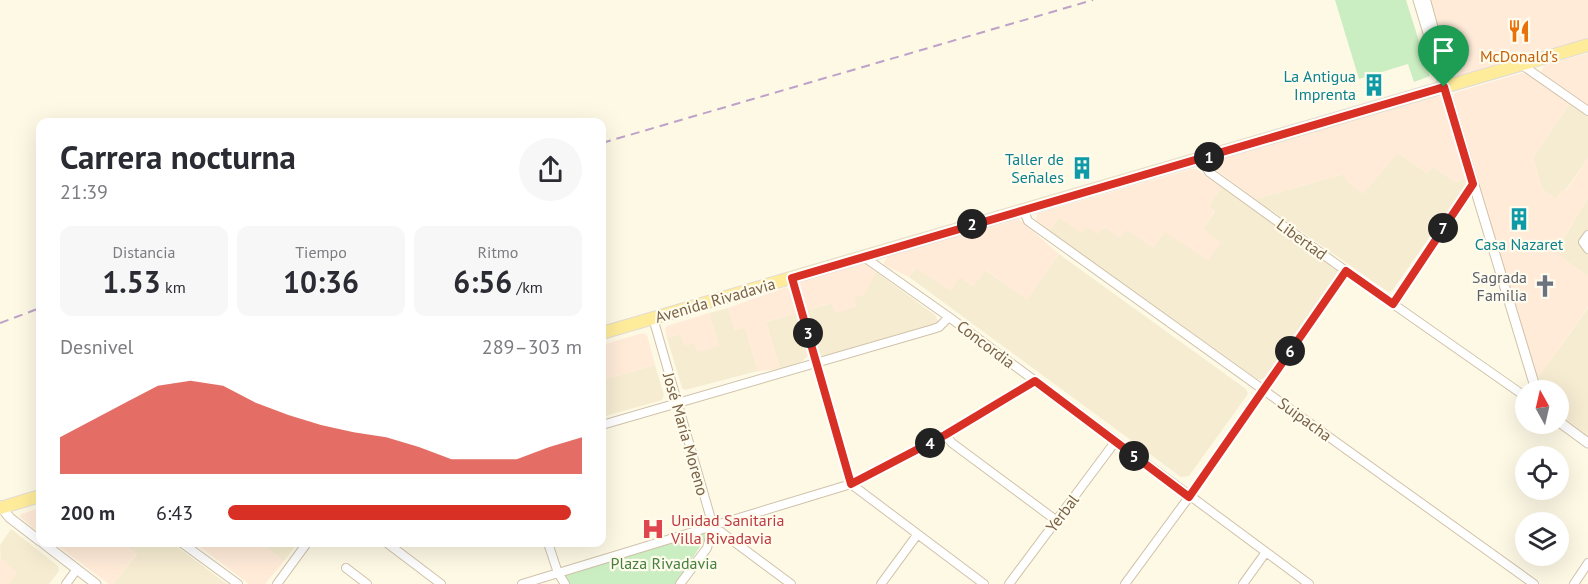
<!DOCTYPE html>
<html lang="es">
<meta charset="utf-8">
<style>
:root{--surface:#fff;--page:#f7f7f7;--text:#2b2b33;--muted:#7c7c81;--accent:#d93025}
body{margin:0;font-family:"PT Sans",sans-serif;background:var(--page);color:var(--text);height:100vh;display:flex;flex-direction:column;font-size:22px;white-space:nowrap}
*{box-sizing:border-box;margin:0}
p{font-size:20px;color:var(--muted)}
.icon{flex:none;width:33px;height:33px;fill:none;stroke:currentColor;stroke-width:2;stroke-linecap:round;stroke-linejoin:round}
.map{position:relative;flex:1;overflow:hidden}
.panel{position:absolute;left:36px;top:118px;width:570px;height:429px;display:flex;flex-direction:column;background:var(--surface);border-radius:12px;box-shadow:0 6px 24px #0002}
.panel>*{flex:none}
.needle{width:39px;rotate:352deg}
.tools{position:absolute;left:1515px;top:380px;display:grid;gap:12px}
.tools a{display:grid;place-items:center;width:54px;height:54px;border-radius:50%;background:var(--surface);box-shadow:0 6px 24px #0002;font-size:30px}
.pin{position:absolute;display:grid;place-items:center;width:51px;height:51px;color:#fff;margin:-62px -26px;border-radius:50% 50% 50% 0;rotate:-45deg;box-shadow:0 0 6px #0007}
.pin .icon{rotate:45deg}
.km{position:absolute;width:30px;height:30px;margin:-15px;border-radius:50%;background:#222;color:#fff;font-size:16px;line-height:30px;text-align:center}
.round{display:grid;place-items:center;flex:none;width:63px;height:63px;border-radius:32px;background:var(--page)}
.overview{display:flex;align-items:center;justify-content:space-between;height:102px;padding:0 24px}
h1{font-size:33px;font-weight:700;line-height:45px}
.metrics{display:grid;grid-template-columns:repeat(3,1fr);gap:9px;height:102px;padding:6px 24px}
.metrics div{display:grid;align-content:center;border-radius:12px;background:var(--page);text-align:center}
.metrics b{font-size:30px;font-weight:700}
.metrics small{font-size:16px;font-weight:400}
.metrics p{font-size:16px}
.chart{height:168px;padding:12px 24px}
.chart p{display:flex;justify-content:space-between}
.chart svg{width:100%;height:108px;margin-top:6px;fill:var(--accent);opacity:.7}
ul{padding:0 24px;list-style:none;font-size:20px}
li{display:grid;grid-template-columns:96px 72px 1fr;align-items:center;height:45px}
li i{height:15px;border-radius:8px;background:var(--accent)}
.map>svg:first-child{display:block}
.residential{fill:#f6ecd2}
.commercial{fill:#ffebd8}
.green{fill:#cbedc2}
.lines{fill:none;stroke-linecap:round;stroke-linejoin:round}
.minor-casing{stroke:#d0c2a9;stroke-width:10}
.tertiary-casing{stroke:#d0c2a9;stroke-width:11}
.primary-casing{stroke:#e2dcd7;stroke-width:14}
.minor{stroke:#fff;stroke-width:8}
.tertiary{stroke:#fff;stroke-width:9}
.primary{stroke:#ffec9b;stroke-width:12}
.rail{stroke:#bea2c9;stroke-width:2;stroke-dasharray:9 6;stroke-linecap:butt}
.route-casing{stroke:#fff;stroke-width:12}
.route{stroke:#d93025;stroke-width:8}
.labels{text-anchor:middle;dominant-baseline:central;stroke-width:4.5;stroke-linejoin:round;paint-order:stroke}
.food-label{font-size:16px;fill:#c56008;stroke:#fffbed}
.culture-label{font-size:16px;fill:#0d838f;stroke:#fffbed;text-anchor:end}
.street-label{font-size:16px;fill:#796247;stroke:#fffbed}
.worship-label{font-size:16px;fill:#5b616d;stroke:#fffbed;text-anchor:end}
.health-label{font-size:16px;fill:#be3a42;stroke:#fffbed;text-anchor:start}
.park-label{font-size:16px;fill:#46803e;stroke:#fffbed}
</style>
<div class="map">
<svg width="1588" height="584" viewBox="0 0 1588 584">
<rect width="100%" height="100%" fill="#fef9e5"/>
<path class="residential" d="M1571 102 1588 114V158L1565 191 1563 190 1556 199 1542 189 1533 157Z
M1398 153 1427 173 1434 167 1455 182 1468 178V182L1392 291 1388 292 1255 199 1344 174Z
M1222 186 1335 266 1337 269V275L1268 376 1260 380 1256 379 1049 231 1059 218 1087 227 1165 232 1203 229 1215 211 1209 206Z
M1588 198V234L1584 235 1588 249V276L1555 253Z
M1059 254 1246 389 1248 394 1189 476 1181 477 909 277 916 268 959 277 985 270 1027 299Z
M876 272 935 315 938 321 937 324 932 327 825 356 820 355 806 310 833 303 856 307 854 298 864 294Z
M728 308 735 330 745 327 758 371 685 390 682 388 667 338 680 334 694 343 719 346 709 313Z
M1588 308V439L1559 417 1558 390H1540L1537 379Z
M797 313 808 356 801 362 780 369 766 322Z
M655 365 664 395 662 400 602 417V380Z
M11 529 58 566 59 571 49 584H8L17 573 1 560 0 545Z
M123 543H172L227 584H113L137 554Z
M260 543H298L284 561Z"/>
<path class="commercial" d="M1427 0H1588V39L1456 78 1450 76 1447 72Z
M1588 53V106L1542 75 1541 72 1545 65Z
M1522 73 1530 75 1571 102 1533 157 1542 189 1556 199 1563 190 1566 191 1588 158V198L1555 252 1588 276V307L1537 379 1452 101 1455 93 1460 91Z
M1439 96 1445 100 1468 178 1455 182 1434 167 1427 173 1398 153 1363 194 1346 181 1344 174 1255 199 1216 170 1214 166 1218 160Z
M1191 169H1196L1222 186 1209 206 1215 210 1203 229 1221 242 1208 261 1165 232 1153 248 1127 230 1120 238 1104 227 1098 234 1087 227 1082 233 1059 218 1049 231 1036 220 1037 214 1039 213Z
M1019 219 1059 254 1027 300 986 270 973 287 960 277 950 291 916 268 909 277 884 265V262L888 256Z
M863 264H866L876 272 864 295 854 298 856 307 835 313 832 303 806 310 799 286 800 281Z
M786 287 790 289 797 313 766 322 780 369 758 371 745 328 735 330 728 308Z
M709 313 719 346 697 352 694 343 684 346 680 334 667 338 665 329 667 326Z
M643 333 647 335 655 365 602 380V345Z
M40 508V533L20 517 21 514Z
M54 543H123L137 553 113 584H109Z
M195 543H260L284 561 265 584H249Z
M0 557 17 573 8 584H0Z"/>
<path class="green" d="M1335 0H1406L1430 76 1414 82 1408 64 1359 79Z
M713 526 676 584H565L558 573Z"/>
<g class="lines">
<g class="minor-casing">
<path id="minor" d="M1426 0 1434 29V47
M1522 65 1588 111
M1201 159 1209 172 1346 271 1526 397
M1023 209 1028 221 1534 584
M1588 235 1583 242 1588 249
M864 257 949 317 1309 584
M792 277 851 484 984 584
M1393 304 1473 184
M653 318 713 526 791 584
M602 425 933 329 939 327 949 317
M945 435 952 443 1057 521
M182 543 238 584
M387 543 441 584
M548 543 558 573 565 584
M346 568 367 584
M66 584 77 569
M277 584 307 543
M522 584 851 484 945 435 1035 381
M680 584 707 548 713 526
M881 584 917 535
M1009 584 1115 442
M1125 584 1189 497 1346 271
M1243 584 1266 552
M1574 584 1588 563"/>
</g>
<g class="tertiary-casing">
<path id="tertiary" d="M1418 0 1536 390
M1558 421 1588 443
M0 506 10 518 40 541
M43 543 96 584"/>
</g>
<g class="primary-casing">
<path id="primary" d="M602 333 1588 45
M0 508 40 496"/>
</g>
<use href="#minor" class="minor"/>
<use href="#tertiary" class="tertiary"/>
<use href="#primary" class="primary"/>
<path class="rail" d="M602 143 1093 0
M0 323 40 308"/>
</g>
<g class="lines">
<g class="route-casing">
<path id="route" d="M1444 87 1473 184 1393 304 1346 271 1189 497 1035 381 945 435 851 484 792 278Z"/>
</g>
<use href="#route" class="route"/>
</g>
<defs>
<g id="restaurant-bare" transform="scale(1.8)"><path d="M-5-6h1v4h1v-4h1v4h1v-4h1v5L-1.5 .5V6h-2V.5L-5-1ZM5-6V6H3V1.5H1.5Q1.5-4 5-6Z" fill="#e8710a" stroke="#fffbed" stroke-width="2.5" paint-order="stroke"/></g>
<g id="building-bare" transform="scale(1.8)"><path d="M-4-6H4V6H1V3H-1V6H-4ZM-2.5-4.3h1.7v1.8h-1.7ZM.8-4.3h1.7v1.8H.8ZM-2.5-1h1.7V.8h-1.7ZM.8-1h1.7V.8H.8Z" fill="#0f9aa8" stroke="#fffbed" stroke-width="2.5" paint-order="stroke"/></g>
<g id="church-bare" transform="scale(1.8)"><path d="M-1.2-6h2.4v3.5h3.3v2.4h-3.3V6h-2.4V-.1h-3.3v-2.4h3.3Z" fill="#6b7280" stroke="#fffbed" stroke-width="2.5" paint-order="stroke"/></g>
<g id="hospital-bare" transform="scale(1.8)"><path d="M-5-5h3v3.5h4V-5h3V5h-3V1.5h-4V5h-3Z" fill="#e0444e" stroke="#fffbed" stroke-width="2.5" paint-order="stroke"/></g>
</defs>
<g fill-rule="evenodd">
<use href="#restaurant-bare" x="1519" y="31"/>
<use href="#building-bare" x="1374" y="85"/>
<use href="#building-bare" x="1082" y="168"/>
<use href="#building-bare" x="1519" y="219"/>
<use href="#church-bare" x="1545" y="286"/>
<use href="#hospital-bare" x="653" y="529"/>
</g>
<g class="labels">
<g class="food-label">
<text x="1519" y="56">McDonald's</text>
</g>
<g class="culture-label">
<text x="1356" y="76">La Antigua<tspan x="1356" dy="18">Imprenta</tspan></text>
<text x="1064" y="159">Taller de<tspan x="1064" dy="18">Señales</tspan></text>
<text x="1519" y="244" text-anchor="middle">Casa Nazaret</text>
</g>
<g class="street-label">
<text transform="translate(1302 239) rotate(36)">Libertad</text>
<text transform="translate(715 300) rotate(-16)">Avenida Rivadavia</text>
<text transform="translate(986 344) rotate(37)">Concordia</text>
<text transform="translate(1305 419) rotate(36)">Suipacha</text>
<text transform="translate(686 434) rotate(74)">José María Moreno</text>
<text transform="translate(1062 513) rotate(-53)">Yerbal</text>
</g>
<g class="worship-label">
<text x="1527" y="277">Sagrada<tspan x="1527" dy="18">Familia</tspan></text>
</g>
<g class="health-label">
<text x="671" y="520">Unidad Sanitaria<tspan x="671" dy="18">Villa Rivadavia</tspan></text>
</g>
<g class="park-label">
<text x="664" y="563">Plaza Rivadavia</text>
</g>
</g>
</svg>
<div class="tools">
<a><svg class="needle" viewBox="-14 -14 28 28"><path d="M0-13l5 13h-10z" fill="#e53935"/><path d="M0 13l5-13h-10z" fill="#7c7c81"/></svg></a>
<a><svg class="icon" aria-label="locate" viewBox="0 0 24 24"><circle cx="12" cy="12" r="6"/><path d="M12 2v4M12 18v4M2 12h4M18 12h4"/></svg></a>
<a><svg class="icon" aria-label="layers" viewBox="0 0 24 24"><path d="M12 4l9 5-9 5-9-5zM3 14l9 5 9-5"/></svg></a>
</div>
<div class="pin" style="left:1444px;top:87px;background:#1e9e55"><svg class="icon" aria-label="arrive" viewBox="0 0 24 24"><path d="M6 21V4h12l-3 4 3 4H6"/></svg></div>
<b class="km" style="left:1209px;top:157px">1</b>
<b class="km" style="left:972px;top:224px">2</b>
<b class="km" style="left:808px;top:333px">3</b>
<b class="km" style="left:930px;top:443px">4</b>
<b class="km" style="left:1134px;top:456px">5</b>
<b class="km" style="left:1290px;top:351px">6</b>
<b class="km" style="left:1443px;top:228px">7</b>
<section class="panel">
<div class="overview"><div><h1>Carrera nocturna</h1><p>21:39</p></div><a class="round"><svg class="icon" aria-label="share" viewBox="0 0 24 24"><path d="M12 15V3M7 8l5-5 5 5M5 13v7h14v-7"/></svg></a></div>
<div class="metrics">
<div><p>Distancia</p><b>1.53<small> km</small></b></div>
<div><p>Tiempo</p><b>10:36</b></div>
<div><p>Ritmo</p><b>6:56<small> /km</small></b></div>
</div>
<div class="chart"><p><span>Desnivel</span>289–303 m</p>
<svg viewBox="0 0 160 44" preserveAspectRatio="none"><path d="M0 44V29L10 22L20 15L30 8L40 6L50 8L60 15L70 20L80 24L90 27L100 29L110 33L120 38L130 38L140 38L150 33L160 29V44z"/></svg>
</div>
<ul>
<li><b>200 m</b>6:43<i style="width:97%"></i></li>
</ul>
</section>
</div>
